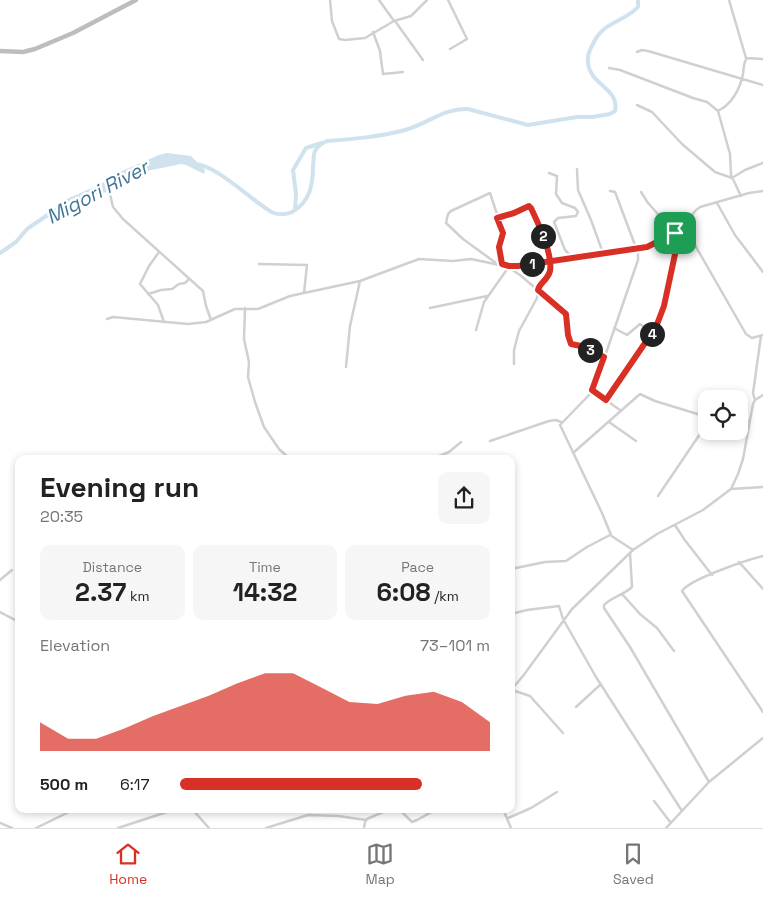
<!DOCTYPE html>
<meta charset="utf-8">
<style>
:root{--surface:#fff;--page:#f6f6f6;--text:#222;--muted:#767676;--line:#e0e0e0;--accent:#d93025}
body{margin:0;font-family:"Space Grotesk",sans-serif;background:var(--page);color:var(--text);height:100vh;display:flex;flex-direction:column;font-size:19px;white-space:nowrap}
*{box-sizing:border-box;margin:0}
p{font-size:16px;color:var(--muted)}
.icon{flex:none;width:28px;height:28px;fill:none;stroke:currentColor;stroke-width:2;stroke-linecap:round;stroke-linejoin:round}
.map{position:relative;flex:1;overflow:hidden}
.side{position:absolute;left:15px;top:455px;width:500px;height:358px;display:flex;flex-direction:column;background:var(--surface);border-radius:10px;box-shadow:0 2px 8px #0003}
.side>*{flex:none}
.fabs{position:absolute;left:698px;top:390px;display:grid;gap:10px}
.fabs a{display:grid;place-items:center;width:50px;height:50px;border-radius:10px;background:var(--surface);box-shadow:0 2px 8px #0003;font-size:25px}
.pin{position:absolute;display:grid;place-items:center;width:42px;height:42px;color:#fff;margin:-21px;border-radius:10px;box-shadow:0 2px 8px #0006}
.km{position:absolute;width:25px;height:25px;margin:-12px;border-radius:50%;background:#222;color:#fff;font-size:14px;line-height:25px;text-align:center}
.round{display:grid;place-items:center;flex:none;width:52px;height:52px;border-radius:10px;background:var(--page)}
.headline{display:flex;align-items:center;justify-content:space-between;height:85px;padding:0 25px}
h1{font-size:28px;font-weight:800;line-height:38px}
.stats{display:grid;grid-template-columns:repeat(3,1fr);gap:8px;height:85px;padding:5px 25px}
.stats div{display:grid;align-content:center;border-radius:10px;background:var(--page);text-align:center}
.stats b{font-size:25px;font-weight:800}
.stats small{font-size:14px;font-weight:400}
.stats p{font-size:14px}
.chart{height:140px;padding:10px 25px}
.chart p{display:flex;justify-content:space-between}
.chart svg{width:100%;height:90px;margin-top:5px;fill:var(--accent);opacity:.7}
ul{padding:0 25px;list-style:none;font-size:16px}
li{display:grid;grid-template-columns:80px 60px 1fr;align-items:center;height:38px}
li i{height:12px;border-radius:6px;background:var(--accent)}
.menu{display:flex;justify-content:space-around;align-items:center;height:70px;border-top:1px solid var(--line);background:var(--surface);font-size:14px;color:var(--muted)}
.menu a{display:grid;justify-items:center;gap:2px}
.menu .active{color:var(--accent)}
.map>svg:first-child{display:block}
.water{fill:#cfe2ee}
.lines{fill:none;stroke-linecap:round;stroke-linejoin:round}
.river{stroke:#cfe2ee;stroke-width:4}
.street{stroke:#d0d0d0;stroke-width:2.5}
.secondary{stroke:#bdbdbd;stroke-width:4.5}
.route-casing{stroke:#fff;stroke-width:10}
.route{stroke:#d93025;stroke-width:6}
.labels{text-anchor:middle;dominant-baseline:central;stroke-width:5;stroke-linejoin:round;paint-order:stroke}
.water-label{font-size:20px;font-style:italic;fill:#3f7597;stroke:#fff}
</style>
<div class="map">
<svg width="763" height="828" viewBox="0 0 763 828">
<rect width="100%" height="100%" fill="#fff"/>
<path class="water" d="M167 153 191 156 205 170 204 174 186 165 181 164 147 171 123 182 107 192 88 197 44 219C51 213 60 201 69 198 79 193 108 183 115 174L159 155Z"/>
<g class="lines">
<path class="river" d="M195 164C216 165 250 199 270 211 275 215 286 215 292 212 310 202 313 185 313 166 314 161 313 155 315 151 318 146 322 143 327 141 353 139 379 137 405 130 427 124 444 108 468 109L528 125 577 117H592L610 114 615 111C620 88 589 85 588 62 587 56 590 49 593 44 603 21 623 23 638 7V0
M295 210 296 194 293 170 306 148 322 143
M0 253 16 242 27 229 55 210"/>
<path class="street" d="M330 0 332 21 339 39 345 40 365 38 394 21 411 16 427 0
M379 0 394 21
M448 0 467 39 450 49
M729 0 746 58 763 59
M395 21 423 60
M373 32 380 51 383 74 403 72
M637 52 642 50 648 51 763 85
M609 68 620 70 693 98 707 102 718 111
M637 105 652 112 682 144 715 172 732 178 745 170 763 163
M577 169 578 190 591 220 603 253
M549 173 557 176 556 194 562 203 575 208 578 212 576 216 558 218 554 222 565 250 572 257
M610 191 615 192 638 253V260L593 391 560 425 602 513 611 535
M641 192 648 203 675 233
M110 194 113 207 123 219 203 291 206 306 211 320
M741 196 731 175 730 154 718 111C732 104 740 89 743 74 744 68 743 63 747 58
M717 203 735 235 763 272
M497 218 516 212 526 207H531L543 236 550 268 547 277 538 287 537 298 519 331 514 350V364
M684 226 746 334 752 338 763 335
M159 252 149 266 140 284 158 305 164 322
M496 263 463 239 446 223 448 214 451 211 490 193 503 232 499 247 501 264
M259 264 307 265 304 293
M506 266 520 275 566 314 568 337 571 344 581 346 604 357
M148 294 161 290 172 289 179 284 185 283 189 279
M245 308 244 339 249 362 248 377 255 402 264 427 279 449 290 459
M430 308 487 296
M107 319 113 317 188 324 206 322 235 309H258L290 296 360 281 419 259 453 261 471 259 509 267 647 247 657 243 680 230 696 210 700 207 749 193 763 191
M614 328 627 335 640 324 652 333
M476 330 484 302 508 268
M346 367 350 326 360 281
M593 391 620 410
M607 400 658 324 667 293 677 242V232
M755 400 753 393 761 336
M739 419 749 421
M609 422 636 441
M490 441 549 421 556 420 561 422
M573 453 640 394 655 401 704 416 706 412
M432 459 449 452 461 442
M731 489 763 487
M658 496 702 431 704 416
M675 525 684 539 712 575
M630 553 632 587C624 595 611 597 604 605V608L630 647 709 782
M763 556C747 560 690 579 682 591L763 712
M739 562 763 589
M511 569 545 562 566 561 587 547 610 535 633 550
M0 580 12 570
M622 594 640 614 657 628 674 651
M0 612 19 622
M511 614 527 610 559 606 563 619 596 677 682 811
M511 690 523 676 572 609 633 550 657 534 703 510 731 489 738 474 743 459 753 404 755 400 763 395
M512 690 530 696 563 733
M576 707 601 684
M654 801 671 823
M192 809 209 828
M395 809 401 811 412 822 417 820 437 809
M503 809 511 828
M508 818 531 808 557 792
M0 823 12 828
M36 828 75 809
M118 828 167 812 171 809
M266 828 308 815 338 816 366 820
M364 828 365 822 367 819 390 809
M666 828 709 782 763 738"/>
<path class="secondary" d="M0 51 23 52 35 49 73 33 136 0"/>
</g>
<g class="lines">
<g class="route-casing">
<path id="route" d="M675 233 647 247 518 266H509L502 264 499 247 503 233 497 218 514 213 529 206 531 208C538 223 553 254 550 271 548 280 539 283 538 290L566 314 568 335 571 344 581 346 604 357 592 390 606 400 656 327 664 306 678 240 677 232 675 233"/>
</g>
<use href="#route" class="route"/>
</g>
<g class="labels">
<g class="water-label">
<text transform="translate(97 192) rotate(-28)">Migori River</text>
</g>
</g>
</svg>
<div class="fabs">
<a><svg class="icon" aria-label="locate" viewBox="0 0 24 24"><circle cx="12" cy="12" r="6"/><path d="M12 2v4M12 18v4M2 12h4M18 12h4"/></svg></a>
</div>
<div class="pin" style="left:675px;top:233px;background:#1e9e55"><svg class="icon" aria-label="arrive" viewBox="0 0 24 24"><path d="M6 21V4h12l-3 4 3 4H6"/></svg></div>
<b class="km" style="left:532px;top:264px">1</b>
<b class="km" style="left:543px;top:236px">2</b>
<b class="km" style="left:590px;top:350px">3</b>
<b class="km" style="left:652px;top:334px">4</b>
<section class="side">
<div class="headline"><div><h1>Evening run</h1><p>20:35</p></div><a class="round"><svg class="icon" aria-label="share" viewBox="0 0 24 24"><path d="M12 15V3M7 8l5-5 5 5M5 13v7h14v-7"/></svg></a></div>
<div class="stats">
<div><p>Distance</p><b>2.37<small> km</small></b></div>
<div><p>Time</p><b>14:32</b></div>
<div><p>Pace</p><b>6:08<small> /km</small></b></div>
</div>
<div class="chart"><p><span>Elevation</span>73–101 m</p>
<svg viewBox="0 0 160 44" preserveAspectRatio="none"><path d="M0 44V30L10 38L20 38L30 33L40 27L50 22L60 17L70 11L80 6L90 6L100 13L110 20L120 21L130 17L140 15L150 20L160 30V44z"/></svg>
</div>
<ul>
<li><b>500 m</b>6:17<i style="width:78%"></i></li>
</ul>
</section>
</div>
<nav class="menu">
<a class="active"><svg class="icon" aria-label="home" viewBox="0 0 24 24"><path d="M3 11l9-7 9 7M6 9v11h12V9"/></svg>Home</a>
<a><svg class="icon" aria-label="map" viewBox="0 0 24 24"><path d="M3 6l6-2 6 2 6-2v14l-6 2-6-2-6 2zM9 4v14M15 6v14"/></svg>Map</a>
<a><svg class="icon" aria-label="saved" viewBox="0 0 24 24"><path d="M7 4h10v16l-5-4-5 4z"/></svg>Saved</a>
</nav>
